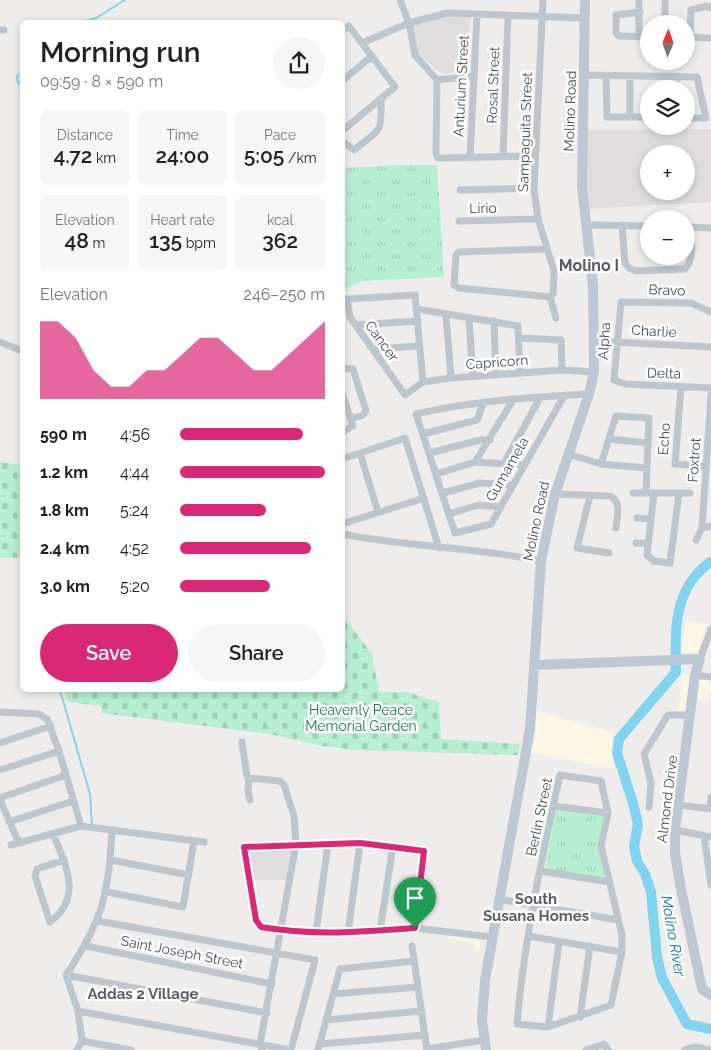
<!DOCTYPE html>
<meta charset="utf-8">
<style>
:root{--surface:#fff;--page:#f6f6f6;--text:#222;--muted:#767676;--accent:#db2777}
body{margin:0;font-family:Raleway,sans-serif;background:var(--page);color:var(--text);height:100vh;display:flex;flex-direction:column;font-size:19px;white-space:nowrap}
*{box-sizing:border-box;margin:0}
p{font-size:16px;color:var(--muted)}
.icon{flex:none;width:28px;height:28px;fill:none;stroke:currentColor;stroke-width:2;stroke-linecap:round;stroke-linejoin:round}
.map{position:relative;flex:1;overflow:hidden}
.sheet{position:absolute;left:20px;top:20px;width:325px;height:672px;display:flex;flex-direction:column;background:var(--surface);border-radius:8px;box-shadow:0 2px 8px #0003}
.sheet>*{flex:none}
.needle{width:32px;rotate:2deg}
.buttons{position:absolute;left:640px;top:15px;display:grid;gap:10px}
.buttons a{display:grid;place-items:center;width:55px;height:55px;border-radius:50%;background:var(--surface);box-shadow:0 2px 8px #0003;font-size:25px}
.pin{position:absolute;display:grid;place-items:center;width:42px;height:42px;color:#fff;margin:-51px -21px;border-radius:50% 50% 50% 0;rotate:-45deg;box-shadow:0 0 5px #0007}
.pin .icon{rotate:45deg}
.round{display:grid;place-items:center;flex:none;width:52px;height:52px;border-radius:26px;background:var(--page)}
.overview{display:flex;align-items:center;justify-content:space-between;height:85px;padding:0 20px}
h1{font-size:28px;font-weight:600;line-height:38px}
.figures{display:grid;grid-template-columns:repeat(3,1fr);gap:8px;height:85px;padding:5px 20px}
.figures div{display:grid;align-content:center;border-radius:8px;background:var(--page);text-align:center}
.figures b{font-size:21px;font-weight:600}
.figures small{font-size:14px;font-weight:400}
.figures p{font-size:14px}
.chart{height:140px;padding:10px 20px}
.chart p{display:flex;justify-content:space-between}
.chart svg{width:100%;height:90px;margin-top:5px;fill:var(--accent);opacity:.7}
.action{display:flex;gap:10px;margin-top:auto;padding:10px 20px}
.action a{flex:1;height:58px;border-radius:30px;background:var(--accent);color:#fff;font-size:20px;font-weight:600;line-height:58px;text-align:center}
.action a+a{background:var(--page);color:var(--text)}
ul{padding:0 20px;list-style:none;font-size:16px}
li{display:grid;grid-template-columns:80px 60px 1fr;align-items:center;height:38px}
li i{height:12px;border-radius:6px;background:var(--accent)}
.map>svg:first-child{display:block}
.commercial{fill:#fcf6e3}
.education{fill:#e0ddde;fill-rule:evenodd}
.grass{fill:url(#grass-tufts)}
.cemetery{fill:url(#cemetery-stones)}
.pitch{fill:#b7f0d0}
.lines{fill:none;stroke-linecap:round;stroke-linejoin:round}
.stream{stroke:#82d3ef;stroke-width:2}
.river{stroke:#82d3ef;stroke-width:10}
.street{stroke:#bcc6cf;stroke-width:7}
.secondary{stroke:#bdc8d7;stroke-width:10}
.route-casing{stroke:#fff;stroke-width:10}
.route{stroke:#db2777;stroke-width:6}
.labels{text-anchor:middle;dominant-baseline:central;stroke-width:5;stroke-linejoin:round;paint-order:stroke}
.street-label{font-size:14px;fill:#444e5a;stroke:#fff}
.park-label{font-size:14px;fill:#137d4d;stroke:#fff}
.neighbourhood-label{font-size:15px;font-weight:bold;fill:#595c61;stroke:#fff}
.water-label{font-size:15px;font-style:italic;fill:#077aa3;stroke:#fff}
.quarter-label{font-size:16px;font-weight:bold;fill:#595c61;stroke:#fff}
</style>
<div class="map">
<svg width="711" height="1050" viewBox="0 0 711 1050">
<defs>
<pattern id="grass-tufts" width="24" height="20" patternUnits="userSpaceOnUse" patternTransform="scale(1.25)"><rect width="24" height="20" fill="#b7f0d0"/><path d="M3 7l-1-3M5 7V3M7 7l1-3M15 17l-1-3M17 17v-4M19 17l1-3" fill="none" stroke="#9fcfb5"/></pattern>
<pattern id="cemetery-stones" width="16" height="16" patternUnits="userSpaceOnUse" patternTransform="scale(1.25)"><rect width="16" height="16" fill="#b7f0d0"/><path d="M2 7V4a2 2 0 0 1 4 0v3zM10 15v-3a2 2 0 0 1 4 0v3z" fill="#9fcfb5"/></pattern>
</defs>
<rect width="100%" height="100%" fill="#efecec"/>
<path class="commercial" d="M686 621 707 624 697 653 681 652Z
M683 674 691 675 686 712 677 711Z
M699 680H711V694H708V700L697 699Z
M535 710 615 733 612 741 613 769 529 752Z
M449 935 477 939 481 943 480 951H475L476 943 447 939Z"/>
<path class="education" d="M446 15 470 16 468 70 445 74 439 72 418 54 411 25Z
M711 129V202L586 209 582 130ZM649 154H686V191H649Z
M246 848H292L287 880H251Z"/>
<path class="grass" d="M404 165H437L444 277 362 281 343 290V168Z
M556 808 604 815 598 846 605 880 545 869Z"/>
<path class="cemetery" d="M0 462 22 465V558H0Z
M343 615 372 654 379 692H407L439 702 441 739 520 744 518 755 356 750 322 746 270 734 101 713V706L67 702 65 690H342Z"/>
<path class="pitch" d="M570 820 584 822 579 849 565 847Z"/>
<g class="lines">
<path class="stream" d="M81 22 96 18 125 0
M22 73 17 76 18 83 22 85
M60 690 90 794 92 824"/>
<path class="river" d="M711 562C706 564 703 568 699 572 673 598 675 638 676 672L619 739 617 753 633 803 638 824 634 846 637 861 645 874 651 892 657 957 662 978 687 1024 711 1029"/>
<path class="street" d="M400 0 409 23 415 55 437 80 436 153 438 158 535 156
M543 0 534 188 538 219 554 271 553 294 550 297 459 288 454 285 456 255 459 252 547 249
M640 12 616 15V33L619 36 649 37
M665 24V0
M0 30H4
M342 31 349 26 395 87 342 131
M639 37V0
M687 37 711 38
M690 37 691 10 707 6 711 8
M362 43 409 23 447 13 585 18
M584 75 697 77 706 118H686
M606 76 607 117H649
M630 76V116
M676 77V89
M437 80 474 76
M342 81 372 56
M342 141 354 150C381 128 382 134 381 99
M503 157 508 15
M470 158 477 14
M460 190 534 188
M459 221 538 219
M585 225 649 226
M622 225 625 263 629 268 636 271 685 269C695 259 691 240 691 227
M687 227 711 228
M550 297 556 318
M417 309 518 326 520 373
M711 312 691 303 621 302 614 380 625 384 711 388
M446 315 451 378
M469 318 473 376
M494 321 496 375
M356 325 418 321
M519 338 561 340 562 370
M595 341 711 347
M0 342 22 351
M374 349 419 346
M342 368 353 369 366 411 363 415 351 419
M423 382 415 295 347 299 350 317 405 395 423 382 451 378 562 370 594 372
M681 387 675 464 705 466
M342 393 353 426 342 432
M564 396 491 524 455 533 416 414C472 401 531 397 589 394
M423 434 477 420 484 402
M609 439 648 443
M360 453 378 512
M430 453 480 440H490
M568 454 601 464 646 468
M342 459 405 438 439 548
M475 462 513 400
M504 463 540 398
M601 464 616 416 649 418 646 493
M436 474 475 462 523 465
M443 493 480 483 512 485
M633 493H690
M654 493 647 555 654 561 670 563 679 493
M555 494 610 496C622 502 617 516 616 528
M590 496 577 548 609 553
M449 514 479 505 499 507
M637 518 650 519
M342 524 424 498
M702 528 711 395
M342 534C408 547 475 547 541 561
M696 540 702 528 711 526
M636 543H647
M700 659 711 629
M695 675 711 677
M0 712 39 714 47 719 59 751 81 826
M242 742 247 776 249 778 280 781 284 785 294 816 296 844 260 1044 262 1050
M0 743 51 726
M0 770 59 751
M560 775 601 781 608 813 601 846 622 935V952L611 1005 548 1027 517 1024C524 940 542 857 560 775Z
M249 778 248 791 250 800
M672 783 682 784
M0 798 66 775
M0 800 19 843
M679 805 711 809
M554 806 608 813
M649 807 651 783 644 754 668 715H691
M710 808 711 797
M9 822 73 801
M675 830 711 837
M53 834C66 865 83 898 50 922L35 876 37 869 64 860
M704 836 711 885
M11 845 81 826 204 842
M111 860 189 875
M541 871 609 882
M107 892 183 907 194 841
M498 899 618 920
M415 928 424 851 360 843 244 847 256 920 261 927 282 931 348 933 415 928 491 937
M380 930 393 846
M316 932 328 844
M348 933 360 843
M528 936 622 952
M86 946 272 984
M412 946 427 1050
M66 975 267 1013
M333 994 418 987
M78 1011 291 1050 315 960 98 921
M580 1017 590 946
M326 1020 421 1011
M548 1027 559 942
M82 1041 78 1011 66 975C102 922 109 894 112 830
M82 1041 131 1050
M319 1044 425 1035
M427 1049 484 1040
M77 1050 82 1041
M318 1050 340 969 414 961
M586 1050 604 1044 608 1050
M685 1050 696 1047 709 1050"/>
<path class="secondary" d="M534 665 700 659 695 675 675 830V853L680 884 702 989 711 995
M486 1050 482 1020 485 980 530 729 541 561 555 494 589 394 594 372 593 286 582 187 585 0"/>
</g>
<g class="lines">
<g class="route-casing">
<path id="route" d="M360 843 424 851 415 928C363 932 312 936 261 927L256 920 244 847Z"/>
</g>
<use href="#route" class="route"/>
</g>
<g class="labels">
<g class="street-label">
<text transform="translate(493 85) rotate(-88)">Rosal Street</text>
<text transform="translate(461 86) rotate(-87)">Anturium Street</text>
<text transform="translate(570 111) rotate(-88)">Molino Road</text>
<text transform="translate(525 132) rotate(-88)">Sampaguita Street</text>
<text transform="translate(483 208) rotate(-1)">Lirio</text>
<text transform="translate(667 290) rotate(2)">Bravo</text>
<text transform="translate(654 331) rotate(3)">Charlie</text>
<text transform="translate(382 341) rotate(54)">Cancer</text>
<text transform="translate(604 341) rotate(-86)">Alpha</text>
<text transform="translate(497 362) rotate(-4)">Capricorn</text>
<text transform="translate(664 373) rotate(2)">Delta</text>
<text transform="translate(664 439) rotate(-86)">Echo</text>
<text transform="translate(694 460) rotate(-86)">Foxtrot</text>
<text transform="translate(507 469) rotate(-60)">Gumamela</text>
<text transform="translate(536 521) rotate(-78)">Molino Road</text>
<text transform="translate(667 799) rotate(-83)">Almond Drive</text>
<text transform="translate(539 817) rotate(-78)">Berlin Street</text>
<text transform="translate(182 952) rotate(11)">Saint Joseph Street</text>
</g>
<g class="park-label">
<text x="361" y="710">Heavenly Peace<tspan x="361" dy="16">Memorial Garden</tspan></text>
</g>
<g class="neighbourhood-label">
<text x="536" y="899">South<tspan x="536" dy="17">Susana Homes</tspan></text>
<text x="143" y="994">Addas 2 Village</text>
</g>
<g class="water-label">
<text transform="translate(673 936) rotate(80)">Molino River</text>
</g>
<g class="quarter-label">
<text x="589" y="265">Molino I</text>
</g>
</g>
</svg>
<div class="buttons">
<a><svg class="needle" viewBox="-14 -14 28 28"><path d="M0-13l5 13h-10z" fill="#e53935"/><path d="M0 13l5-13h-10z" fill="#767676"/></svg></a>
<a><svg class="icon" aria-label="layers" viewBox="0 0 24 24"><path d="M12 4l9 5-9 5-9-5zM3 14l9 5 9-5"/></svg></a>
<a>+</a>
<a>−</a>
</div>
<div class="pin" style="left:415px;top:928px;background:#1e9e55"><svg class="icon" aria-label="arrive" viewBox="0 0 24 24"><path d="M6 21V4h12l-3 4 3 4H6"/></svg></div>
<section class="sheet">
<div class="overview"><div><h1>Morning run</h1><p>09:59 · 8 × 590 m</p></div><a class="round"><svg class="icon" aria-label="share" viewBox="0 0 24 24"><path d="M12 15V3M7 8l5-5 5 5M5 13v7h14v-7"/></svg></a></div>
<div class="figures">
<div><p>Distance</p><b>4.72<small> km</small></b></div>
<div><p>Time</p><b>24:00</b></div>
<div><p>Pace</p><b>5:05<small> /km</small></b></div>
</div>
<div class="figures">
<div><p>Elevation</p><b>48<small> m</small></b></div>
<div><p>Heart rate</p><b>135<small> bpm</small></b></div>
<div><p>kcal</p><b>362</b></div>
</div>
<div class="chart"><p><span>Elevation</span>246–250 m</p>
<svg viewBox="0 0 160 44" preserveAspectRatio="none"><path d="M0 44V6L10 6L20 14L30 30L40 38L50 38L60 30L70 30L80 22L90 14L100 14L110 22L120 30L130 30L140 22L150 14L160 6V44z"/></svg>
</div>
<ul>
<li><b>590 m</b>4:56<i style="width:85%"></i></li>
<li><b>1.2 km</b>4:44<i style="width:100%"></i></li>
<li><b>1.8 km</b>5:24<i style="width:59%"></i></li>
<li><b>2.4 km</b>4:52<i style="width:90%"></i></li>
<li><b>3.0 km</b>5:20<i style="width:62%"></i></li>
</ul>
<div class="action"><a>Save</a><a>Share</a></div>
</section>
</div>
